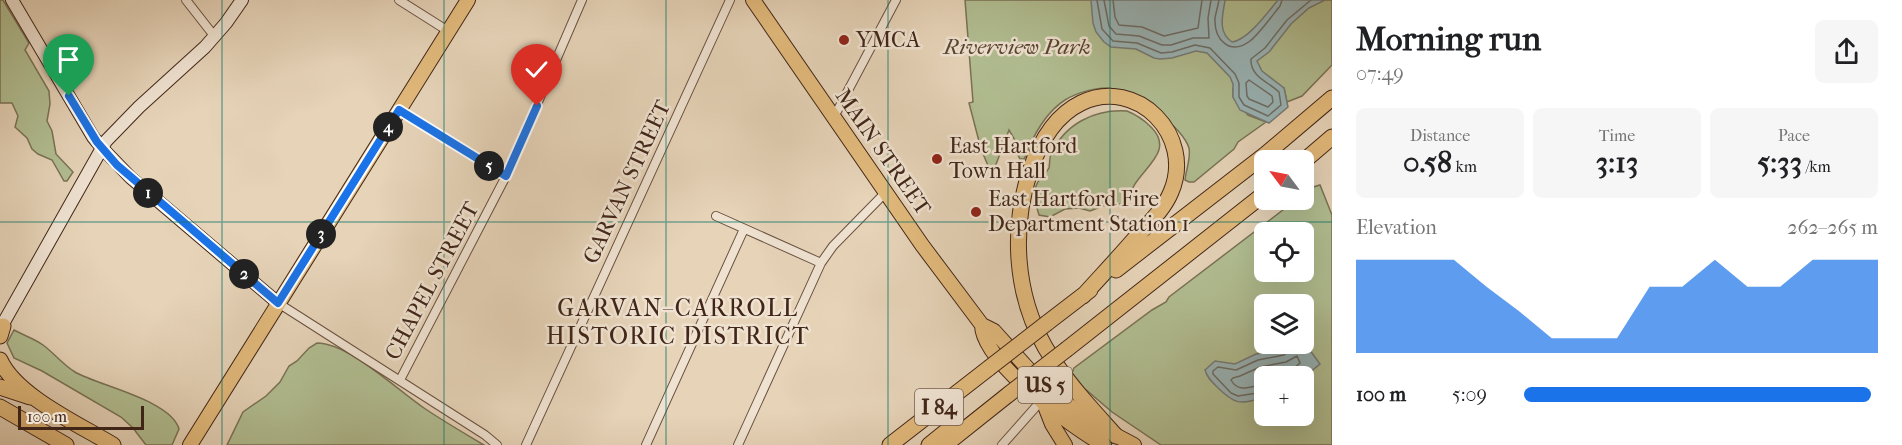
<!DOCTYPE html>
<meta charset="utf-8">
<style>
:root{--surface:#fff;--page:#f6f6f6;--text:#202124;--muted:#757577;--accent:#1a73e8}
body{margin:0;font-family:"IM FELL French Canon",serif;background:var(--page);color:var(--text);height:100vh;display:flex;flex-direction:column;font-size:22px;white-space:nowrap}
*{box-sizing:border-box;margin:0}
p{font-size:20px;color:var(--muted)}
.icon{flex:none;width:33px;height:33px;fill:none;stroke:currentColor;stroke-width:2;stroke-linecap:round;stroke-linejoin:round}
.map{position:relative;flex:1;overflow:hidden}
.panel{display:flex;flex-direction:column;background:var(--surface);width:570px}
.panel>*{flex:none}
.needle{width:39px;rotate:302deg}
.fabs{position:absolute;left:1254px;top:150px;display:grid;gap:12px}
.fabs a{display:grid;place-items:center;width:60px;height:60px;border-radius:9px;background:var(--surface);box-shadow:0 6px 24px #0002;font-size:30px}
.scale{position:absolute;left:18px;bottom:15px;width:126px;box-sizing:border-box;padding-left:6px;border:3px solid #412618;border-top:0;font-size:16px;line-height:21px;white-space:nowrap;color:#412618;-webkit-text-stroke:4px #efe2d1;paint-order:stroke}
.pin{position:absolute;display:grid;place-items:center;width:51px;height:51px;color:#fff;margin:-62px -26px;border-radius:50% 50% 50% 0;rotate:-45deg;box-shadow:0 0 6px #0007}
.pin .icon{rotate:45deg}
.km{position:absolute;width:30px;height:30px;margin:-15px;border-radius:50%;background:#222;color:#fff;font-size:16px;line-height:30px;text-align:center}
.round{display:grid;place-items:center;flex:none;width:63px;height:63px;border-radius:9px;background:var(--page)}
.summary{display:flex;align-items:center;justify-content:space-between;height:102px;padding:0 24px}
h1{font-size:33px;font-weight:700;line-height:45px}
.figures{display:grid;grid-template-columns:repeat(3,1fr);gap:9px;height:102px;padding:6px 24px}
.figures div{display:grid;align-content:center;border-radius:9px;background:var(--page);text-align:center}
.figures b{font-size:30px;font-weight:700}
.figures small{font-size:16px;font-weight:400}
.figures p{font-size:16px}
.chart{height:168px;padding:12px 24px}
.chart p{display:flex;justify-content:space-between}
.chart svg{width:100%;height:108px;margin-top:6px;fill:var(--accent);opacity:.7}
ul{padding:0 24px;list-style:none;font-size:20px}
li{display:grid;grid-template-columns:96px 72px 1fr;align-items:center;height:45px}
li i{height:15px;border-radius:8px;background:var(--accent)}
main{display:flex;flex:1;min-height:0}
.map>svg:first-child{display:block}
.green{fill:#b1be92;stroke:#797255;stroke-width:1.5;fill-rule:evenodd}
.water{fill:#9ab6b9;stroke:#767c79;stroke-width:1.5}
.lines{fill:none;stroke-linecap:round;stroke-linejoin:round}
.shore{stroke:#6e6e68;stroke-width:1.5}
.minor-casing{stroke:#6a5140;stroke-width:10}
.secondary-casing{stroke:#412618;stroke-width:14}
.primary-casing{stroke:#412618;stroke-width:16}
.trunk-casing{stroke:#412618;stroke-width:16}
.motorway-casing{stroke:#412618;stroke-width:17}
.minor{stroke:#efe2d1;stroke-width:8}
.secondary{stroke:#efe2d1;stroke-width:12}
.primary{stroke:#e3ba7c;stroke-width:14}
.trunk{stroke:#e3ba7c;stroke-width:14}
.motorway{stroke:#e3ba7c;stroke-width:15}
.motorway-bridge-casing{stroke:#412618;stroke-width:17;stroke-linecap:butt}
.motorway-bridge{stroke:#e3ba7c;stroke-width:15}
.route-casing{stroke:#fff;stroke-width:12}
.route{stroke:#1a73e8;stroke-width:8}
.grid{fill:none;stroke:#0f766e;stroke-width:1.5;stroke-opacity:0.55}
.poi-dot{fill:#8f2418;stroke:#efe2d1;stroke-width:2}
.labels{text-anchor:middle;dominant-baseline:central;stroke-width:5;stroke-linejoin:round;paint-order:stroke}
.shield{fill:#efe2d1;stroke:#755e50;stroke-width:1.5}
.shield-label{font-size:21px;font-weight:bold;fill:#412618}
.poi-label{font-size:22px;fill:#412618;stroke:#efe2d1;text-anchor:start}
.park-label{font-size:22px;font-style:italic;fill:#574430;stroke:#efe2d1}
.street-label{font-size:22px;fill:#412618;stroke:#efe2d1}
.neighbourhood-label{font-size:24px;letter-spacing:1.5px;fill:#412618;stroke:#efe2d1}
</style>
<main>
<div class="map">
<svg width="1332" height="445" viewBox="0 0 1332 445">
<rect width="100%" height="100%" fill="#e6d3b8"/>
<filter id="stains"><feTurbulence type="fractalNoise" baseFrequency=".00333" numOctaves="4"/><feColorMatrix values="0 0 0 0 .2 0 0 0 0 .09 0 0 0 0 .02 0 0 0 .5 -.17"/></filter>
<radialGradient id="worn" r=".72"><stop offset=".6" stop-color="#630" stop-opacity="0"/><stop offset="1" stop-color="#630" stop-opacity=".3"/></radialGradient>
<path class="green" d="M0 0H3L29 43 25 50 49 91 50 104 47 121 52 131 56 154 73 172 67 181H64L52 160 38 154 32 149 27 138 15 127 18 116 12 103H0Z
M965 0H1332V65L1302 96 1287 102 1284 88 1233 89V97L1248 115 1266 122 1238 142 1234 149 1194 182H1189L1185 180C1186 170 1191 158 1189 148 1182 126 1135 94 1114 89 1101 85 1076 93 1065 100 1048 111 1037 129 1029 147 1027 152 1027 155 1024 159H1020L1016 151V142L1009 130 992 175 981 149 969 103 973 102Z
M1127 111C1137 115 1144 120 1151 127 1179 155 1131 172 1129 200L1125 204 1106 205 1090 211 1079 208 1065 209 1050 217 1039 215C1035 202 1031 190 1040 179 1043 175 1047 172 1049 168 1050 163 1049 159 1051 154 1065 124 1094 109 1127 111Z
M1320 185 1332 215V445H1161L1112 412 1084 388 1072 373 1074 368 1152 310 1166 302 1169 297 1296 200H1304V193L1310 188ZM1264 232H1304V272H1264ZM1264 304H1304V344H1264ZM1264 376H1304V416H1264Z
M14 330C23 335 35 339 43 345 54 353 63 365 75 372 99 386 171 400 179 429L172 445H146L133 428 121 417 42 371 14 358 7 343Z
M317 343C349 343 397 390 424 408 443 421 464 433 484 445H227L243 412 266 396 280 382 289 366 297 361 309 348Z"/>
<path class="water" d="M1091 0H1225C1223 15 1217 32 1232 42 1248 40 1267 13 1278 0H1325L1309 8 1291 24 1269 52 1257 61 1262 71 1284 88 1288 107 1269 123 1240 110 1233 97V84L1230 77 1207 53 1196 51 1172 58 1160 59 1154 58 1136 49 1111 47 1104 42 1096 32 1093 23Z
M1304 342 1320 364 1304 377 1264 376V397C1240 406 1234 404 1216 386 1211 381 1207 377 1205 370L1215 361 1235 364 1256 354 1282 350 1287 344Z"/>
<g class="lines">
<path class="shore" d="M1097 0 1102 29 1113 41 1137 43 1161 53 1172 52 1195 45 1210 48 1235 74 1239 83V97L1244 105 1268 116 1281 105 1279 92C1269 82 1250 77 1251 59L1265 48 1287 20 1311 0
M1104 0 1109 26 1116 34 1139 36 1162 45H1171L1193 38H1209L1208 18 1211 0
M1113 0 1115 17 1119 25 1142 27 1164 36 1198 28 1202 0
M1219 0C1218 6 1216 12 1215 18 1214 40 1230 56 1250 41 1259 34 1272 16 1280 6L1282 0
M1249 80 1272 96 1273 102 1268 107 1249 99 1247 96 1246 83Z
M1264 384C1251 386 1239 394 1231 380L1233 378 1240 376 1260 367 1286 362 1297 356 1300 363 1293 369 1290 376
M1264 392 1238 396 1231 393 1213 374V371L1218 367 1236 370 1258 360 1284 355 1291 349 1292 344"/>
<g class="minor-casing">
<path id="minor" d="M186 0 215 37
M399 0 448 31
M399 110 506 176
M834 117 896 0
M716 216 821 263
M278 303 485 435 497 445
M400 380 506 176 582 0
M526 445 730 0
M646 445 744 229
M738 445 821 263 833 246 886 192
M1002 445 1041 401"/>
</g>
<g class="secondary-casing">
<path id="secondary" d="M12 0 93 137 102 148 131 178 278 303
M0 329 106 141 139 107 205 47 226 23 242 0"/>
</g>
<g class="primary-casing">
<path id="primary" d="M190 445 468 0"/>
</g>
<g class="trunk-casing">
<path id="trunk" d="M753 0 922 245 982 325C982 362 1073 428 1104 445
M982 325 994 331 1031 372 1063 401 1100 427 1134 445
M1045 406 1052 424 1065 445"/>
</g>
<g class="motorway-casing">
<path id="motorway" d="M1304 161 1332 137
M1116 270 1266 154 1332 98
M1083 296C1101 276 1120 256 1138 235 1150 222 1164 209 1171 192 1195 136 1137 76 1081 103 1054 116 1039 144 1030 171 1011 229 1015 294 1045 347 1064 380 1091 408 1116 436
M1047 323 1090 290
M0 336 3 326
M1067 349 1264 194
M0 360C16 396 80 425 113 445
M0 387 30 397
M0 407 66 445
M890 445 989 368
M929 445 950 428
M945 445 1009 394"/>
</g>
<use href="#minor" class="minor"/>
<use href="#secondary" class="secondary"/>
<use href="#primary" class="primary"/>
<use href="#trunk" class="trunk"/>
<use href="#motorway" class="motorway"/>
<g class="motorway-bridge-casing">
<path id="motorway-bridge" d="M989 368 1047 323
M1009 394 1067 349"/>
</g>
<use href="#motorway-bridge" class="motorway-bridge"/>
</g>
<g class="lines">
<g class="route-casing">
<path id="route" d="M69 96 97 142 117 165 278 303 399 110 506 176 537 106"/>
</g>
<use href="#route" class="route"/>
</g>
<path class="grid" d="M222 0V445M444 0V445M666 0V445M888 0V445M1110 0V445M0 222H1332"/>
<g class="poi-dot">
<circle cx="844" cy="40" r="6"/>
<circle cx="937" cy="159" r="6"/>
<circle cx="976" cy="212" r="6"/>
</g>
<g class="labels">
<g class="shield">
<rect x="1018" y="367" width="54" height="36" rx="4.5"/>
<rect x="915" y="389" width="48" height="36" rx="4.5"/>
</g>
<g class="shield-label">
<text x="1045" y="385">US 5</text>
<text x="939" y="407">I 84</text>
</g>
<g class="poi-label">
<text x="856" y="40">YMCA</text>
<text x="949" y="146">East Hartford<tspan x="949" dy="25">Town Hall</tspan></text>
<text x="988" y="199">East Hartford Fire<tspan x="988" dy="25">Department Station 1</tspan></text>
</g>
<g class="park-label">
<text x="1017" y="47">Riverview Park</text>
</g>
<g class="street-label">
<text transform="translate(883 152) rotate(55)">MAIN STREET</text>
<text transform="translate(627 182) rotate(-65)">GARVAN STREET</text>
<text transform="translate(432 281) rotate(-62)">CHAPEL STREET</text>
</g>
<g class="neighbourhood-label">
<text x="678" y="308">GARVAN–CARROLL<tspan x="678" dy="28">HISTORIC DISTRICT</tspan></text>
</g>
</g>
<rect width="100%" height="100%" filter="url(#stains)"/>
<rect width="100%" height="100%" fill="url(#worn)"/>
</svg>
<div class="fabs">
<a><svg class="needle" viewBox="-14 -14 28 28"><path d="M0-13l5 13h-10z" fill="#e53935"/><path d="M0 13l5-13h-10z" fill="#757577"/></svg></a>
<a><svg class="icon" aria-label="locate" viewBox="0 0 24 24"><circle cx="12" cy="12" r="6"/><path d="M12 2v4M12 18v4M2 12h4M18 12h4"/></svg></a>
<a><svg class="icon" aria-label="layers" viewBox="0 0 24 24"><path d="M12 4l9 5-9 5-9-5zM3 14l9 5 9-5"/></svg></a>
<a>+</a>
</div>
<div class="scale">100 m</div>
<div class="pin" style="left:69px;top:96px;background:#1e9e55"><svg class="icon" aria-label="arrive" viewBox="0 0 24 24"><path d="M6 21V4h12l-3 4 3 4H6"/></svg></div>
<div class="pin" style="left:537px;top:106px;background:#d93025"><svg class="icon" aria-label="check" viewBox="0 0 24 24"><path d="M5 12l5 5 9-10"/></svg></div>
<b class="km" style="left:148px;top:193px">1</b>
<b class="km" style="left:244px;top:274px">2</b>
<b class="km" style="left:321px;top:234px">3</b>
<b class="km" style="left:388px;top:127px">4</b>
<b class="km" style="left:489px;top:166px">5</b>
</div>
<section class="panel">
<div class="summary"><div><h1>Morning run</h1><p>07:49</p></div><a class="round"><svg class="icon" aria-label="share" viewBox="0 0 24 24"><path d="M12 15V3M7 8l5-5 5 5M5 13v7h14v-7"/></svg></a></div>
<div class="figures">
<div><p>Distance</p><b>0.58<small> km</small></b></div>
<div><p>Time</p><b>3:13</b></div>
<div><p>Pace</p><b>5:33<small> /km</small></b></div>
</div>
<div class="chart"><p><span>Elevation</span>262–265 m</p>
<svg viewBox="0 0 160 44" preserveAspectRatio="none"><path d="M0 44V6L10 6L20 6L30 6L40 17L50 27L60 38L70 38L80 38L90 17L100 17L110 6L120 17L130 17L140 6L150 6L160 6V44z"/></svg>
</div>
<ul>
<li><b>100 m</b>5:09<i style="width:98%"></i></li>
</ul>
</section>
</main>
